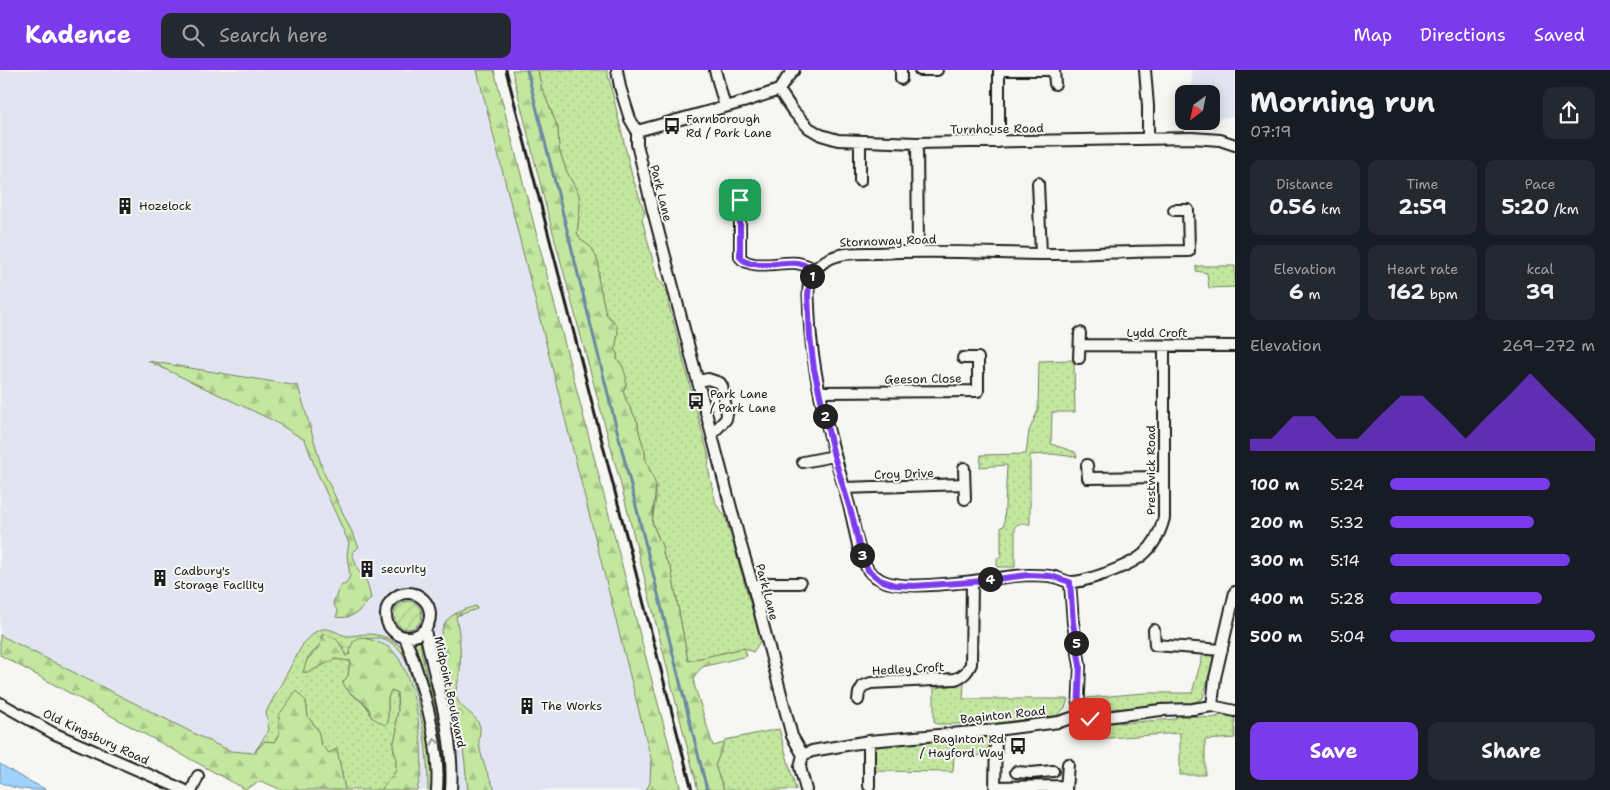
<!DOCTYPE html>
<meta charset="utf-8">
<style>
:root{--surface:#171b24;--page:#242831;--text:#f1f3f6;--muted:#9ea1a6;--accent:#7c3aed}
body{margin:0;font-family:"Shantell Sans",sans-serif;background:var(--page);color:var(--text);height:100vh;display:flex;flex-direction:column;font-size:19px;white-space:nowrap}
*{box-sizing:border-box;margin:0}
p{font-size:16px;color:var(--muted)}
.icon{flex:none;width:28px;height:28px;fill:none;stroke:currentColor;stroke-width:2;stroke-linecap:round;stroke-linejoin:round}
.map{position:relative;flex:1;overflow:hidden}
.panel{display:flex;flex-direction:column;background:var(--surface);width:375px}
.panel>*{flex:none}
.needle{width:32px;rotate:213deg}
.buttons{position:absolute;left:1175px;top:15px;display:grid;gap:10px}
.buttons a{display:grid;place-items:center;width:45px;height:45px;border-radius:10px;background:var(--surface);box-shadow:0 2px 12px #0003;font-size:25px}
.pin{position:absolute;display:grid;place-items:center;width:42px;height:42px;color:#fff;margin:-21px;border-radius:10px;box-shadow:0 2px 8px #0006}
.km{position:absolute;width:25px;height:25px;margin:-12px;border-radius:50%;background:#222;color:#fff;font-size:14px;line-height:25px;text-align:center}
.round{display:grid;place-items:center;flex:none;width:52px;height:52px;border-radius:10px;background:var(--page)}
.headline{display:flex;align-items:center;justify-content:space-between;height:85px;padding:0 15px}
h1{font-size:28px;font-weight:700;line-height:38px}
.figures{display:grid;grid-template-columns:repeat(3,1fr);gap:8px;height:85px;padding:5px 15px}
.figures div{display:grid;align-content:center;border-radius:10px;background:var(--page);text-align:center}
.figures b{font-size:21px;font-weight:700}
.figures small{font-size:14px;font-weight:400}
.figures p{font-size:14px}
.chart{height:140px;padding:10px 15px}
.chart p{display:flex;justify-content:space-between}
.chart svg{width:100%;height:90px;margin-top:5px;fill:var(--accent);opacity:.7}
.cta{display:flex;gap:10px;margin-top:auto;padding:10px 15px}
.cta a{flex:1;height:58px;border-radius:10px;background:var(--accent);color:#fff;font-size:20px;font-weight:700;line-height:58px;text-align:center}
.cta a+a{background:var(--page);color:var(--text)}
ul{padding:0 15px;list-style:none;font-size:16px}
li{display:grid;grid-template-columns:80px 60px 1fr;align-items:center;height:38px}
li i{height:12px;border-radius:6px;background:var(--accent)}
header{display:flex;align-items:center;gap:30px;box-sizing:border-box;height:70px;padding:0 25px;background:var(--accent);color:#fff}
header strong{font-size:24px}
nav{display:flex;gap:28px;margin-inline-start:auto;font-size:18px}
.search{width:350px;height:45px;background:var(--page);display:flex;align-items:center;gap:12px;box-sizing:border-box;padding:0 18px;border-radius:10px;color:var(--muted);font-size:19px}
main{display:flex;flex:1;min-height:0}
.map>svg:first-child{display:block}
.built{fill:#e2e5f1}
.grass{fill:url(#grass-dots);stroke:#70825e}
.forest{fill:url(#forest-firs);stroke:#70825e}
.garden{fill:url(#garden-furrows);stroke:#70825e}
.water{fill:#9fd2fc;stroke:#6b89a2}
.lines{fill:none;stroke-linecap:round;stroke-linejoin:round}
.stream{stroke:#6b89a2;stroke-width:3}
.minor-casing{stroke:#1c1c1c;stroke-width:14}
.minor{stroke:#f6f6f2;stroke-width:10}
.rail{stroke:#1c1c1c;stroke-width:3}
.oneway{stroke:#949492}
.route-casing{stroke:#fff;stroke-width:10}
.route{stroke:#7c3aed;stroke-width:6}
.labels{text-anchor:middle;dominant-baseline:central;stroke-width:4;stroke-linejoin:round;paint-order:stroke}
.poi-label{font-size:12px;fill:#1c1c1c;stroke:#f6f6f2;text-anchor:start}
.street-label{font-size:12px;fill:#1c1c1c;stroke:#f6f6f2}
</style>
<header>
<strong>Kadence</strong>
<div class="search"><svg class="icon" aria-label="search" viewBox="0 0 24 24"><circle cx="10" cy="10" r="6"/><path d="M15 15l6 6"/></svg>Search here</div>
<nav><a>Map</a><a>Directions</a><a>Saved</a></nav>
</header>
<main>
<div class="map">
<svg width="1235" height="720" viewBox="0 0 1235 720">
<defs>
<pattern id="grass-dots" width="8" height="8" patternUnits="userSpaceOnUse" patternTransform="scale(1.25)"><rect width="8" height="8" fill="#c4e7a0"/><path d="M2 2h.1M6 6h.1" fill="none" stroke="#a8c689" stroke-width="1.8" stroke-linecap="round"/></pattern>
<pattern id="forest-firs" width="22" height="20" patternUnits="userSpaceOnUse" patternTransform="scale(1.25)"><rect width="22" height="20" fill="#c4e7a0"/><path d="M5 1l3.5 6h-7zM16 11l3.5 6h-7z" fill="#a8c689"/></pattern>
<pattern id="garden-furrows" width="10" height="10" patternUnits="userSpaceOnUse" patternTransform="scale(1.25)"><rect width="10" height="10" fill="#c4e7a0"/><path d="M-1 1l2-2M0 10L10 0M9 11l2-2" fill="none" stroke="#a8c689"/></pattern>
</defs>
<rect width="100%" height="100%" fill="#f6f6f2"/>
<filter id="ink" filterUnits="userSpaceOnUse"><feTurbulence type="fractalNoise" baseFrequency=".02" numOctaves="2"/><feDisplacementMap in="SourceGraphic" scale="10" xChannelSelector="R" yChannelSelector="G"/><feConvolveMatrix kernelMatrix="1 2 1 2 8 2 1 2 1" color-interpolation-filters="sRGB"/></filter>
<g filter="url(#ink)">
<path class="built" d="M0 0H477L657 716V720H282L261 711 245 719 0 585Z
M1192 0H1235V47L1211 48V24H1191Z"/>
<path class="grass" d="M538 0H607L632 106 645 143 642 149 657 207 664 216 709 388 708 398 716 434 725 446 761 570 753 582 744 578 688 591 671 498 664 487 662 476 652 452 656 427 651 403 645 388V382L639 362 638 353 626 330 623 321 626 315 623 297 617 289V284L615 280 618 262 613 250 606 244 598 208 599 202 577 163 580 137 579 125 566 100 559 79 558 58 541 16Z
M1196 196H1235V217L1209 218 1207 203 1196 201Z
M1074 290 1075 342H1052L1051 374 1075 382 1077 387 1051 384 1030 385V454H1018L1015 457V497H997V488L1001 487V457L1004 456 1007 395 980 397 981 385 1026 384 1029 361 1038 340 1039 291Z
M323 559C334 558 340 566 348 566 354 566 361 564 367 564 380 564 393 569 402 578 408 584 410 595 412 603 424 637 435 684 431 720H428C428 678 422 647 411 607 408 598 406 586 399 579 394 575 386 568 379 568 371 568 370 570 361 567L350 584 346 586 343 576 325 564 321 566C324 578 311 581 307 590 306 594 306 598 304 602H309L335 589 350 591 348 606 343 612C345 615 347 620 350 623 357 630 368 633 370 644L388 652V628L391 620 397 622 398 640 396 651 397 660 393 676 396 688V701L381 720H345L337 679 329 683 320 674 318 660 308 647 306 631 274 672 265 671 254 683 269 660 266 643 268 638 303 574 315 562Z
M420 571C422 593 430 614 435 635 442 664 445 691 445 720H443L441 674 433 634 415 574Z
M1204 581 1212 586 1213 590 1203 628 1193 633 1100 640 1091 637 1087 628 1144 623H1192Z
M964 614 963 629H1068L1065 638 1056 646 992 654H936L934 651V618Z
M1177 645 1212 648 1222 645 1235 647V668L1205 670V705H1180V663L1079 670 1078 657 1117 650 1120 653 1175 649Z
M779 659 796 720H724L715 696 725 670Z
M987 665 991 668 990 685 954 686 953 702 874 701 873 677Z"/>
<path class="forest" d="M477 0H494L647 592 681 720H646L650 713 651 689Z
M512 0H538L541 16 558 58 559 79 566 100 579 125 580 137 577 163 581 170 591 177 594 182 599 194 598 208 606 244 617 256 618 262 615 280 617 283V289L623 297 626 307V315L623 321 626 330 638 353 639 362 645 382V388L656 415 652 453 662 476 664 487 671 498 688 591 744 578 747 586 702 597 695 605 694 614 713 676 724 673 715 696 724 720H698L621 415 545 133Z
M148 291 298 316 323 401 359 477 352 483 358 500 367 512 371 528C361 540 353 550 336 547L338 542 333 533 340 516 346 514 350 506 347 485 349 473 317 402 305 370 272 350Z
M476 536 477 539 456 546C460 564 461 584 460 603 459 611 455 618 456 625 458 639 474 642 479 654 482 660 478 667 479 673 481 689 488 705 495 720H468C465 699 464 677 459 655 454 632 432 576 444 555 450 543 465 539 476 536Z
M325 564C340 569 339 573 346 586L350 584C350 576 353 570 361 567 370 570 385 573 392 580 414 601 424 672 421 701 421 708 418 714 417 720H381L396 701V688L393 676 397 660 396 651 398 640 397 622 391 620 388 628V653L385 655 371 647C370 644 370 641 369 639 362 627 346 625 343 612L348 606 350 591 335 589 309 602H303L307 590 318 578 322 570 321 566Z
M0 565 213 673 231 681 254 683 265 671 274 672 279 664V645L296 621 306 631 308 647 318 660 321 674 329 683 337 679 345 720H282L261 711 245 719 0 585Z"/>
<path class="garden" d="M394 545a14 14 0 1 1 28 0a14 14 0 1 1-28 0Z"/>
<path class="water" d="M0 694 21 707 47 720C28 720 16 720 0 712Z"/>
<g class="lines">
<path class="stream" d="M527 0 707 720"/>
<g class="minor-casing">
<path id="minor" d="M617 0 620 17 630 49 637 61V74L652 137 740 472 753 516 792 666 803 685
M715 0 725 37
M901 0V9
M920 0H937
M999 0H1054
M1054 0 1055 14
M1145 0 1148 36V69
M779 20 793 41 809 58 821 65 838 70 917 73 1192 68 1220 70 1235 75
M637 61 743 32 779 20 787 8 794 0
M860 71V111
M999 72V0
M917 73 918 181
M1038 113 1041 184
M740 130V187C751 201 781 191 797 193 803 194 810 197 816 200
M1080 275 1235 276
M1164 276V448C1155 483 1137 492 1104 504 1094 507 1080 513 1069 512 1064 511 1059 508 1055 507 1047 505 1037 505 1029 505 996 506 902 526 878 508 874 506 869 502 867 498 857 480 855 458 850 439 832 374 811 308 809 239 809 230 807 217 810 209 813 200 823 191 831 188 844 182 862 183 877 183 931 180 986 183 1040 184 1090 184 1139 181 1189 181L1188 140H1174
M1079 288 1080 263
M698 311 708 309 720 313 722 316 727 344 726 349 712 364
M820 322 978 321V288H963
M803 392 834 386
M1087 395 1088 408 1164 407
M964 398 965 429
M844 418 964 414
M1070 512 1073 553 1080 595 1078 646
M753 516 771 513H800
M386 545a22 22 0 1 1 44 0a22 22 0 1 1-44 0Z
M425 560C435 613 455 665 451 720
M1154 560 1155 575 1222 580
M405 567C422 612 441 672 437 720
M858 630 859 623 863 616 871 613 955 609C964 606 967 602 971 594L972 512
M0 633 53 663 184 720
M1212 636 1215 608 1235 522
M803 685 812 681 869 671 996 660 1059 652 1078 646 1090 649 1161 640 1193 639 1212 636 1235 641
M803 685 800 697 806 720
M1016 702 1031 703 1053 701
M869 716V671
M995 717 1066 716
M192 720 198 706
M995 720 996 660
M1066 720 1068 694"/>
</g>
<use href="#minor" class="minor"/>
<path class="rail" d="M506 0 692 720"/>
</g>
<defs><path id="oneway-chevron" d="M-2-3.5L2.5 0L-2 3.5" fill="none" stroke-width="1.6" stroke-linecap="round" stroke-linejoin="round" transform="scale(1.25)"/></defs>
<use class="oneway" href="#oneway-chevron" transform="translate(435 672) rotate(-103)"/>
</g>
<g class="lines" filter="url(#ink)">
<g class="route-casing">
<path id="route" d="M740 130V187C751 201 781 191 797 193 803 194 810 197 816 200L810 208 808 225 810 267 814 299 834 386 853 449 860 480 868 500 880 510 895 515 914 516 972 512 1028 505 1051 506 1070 512 1073 553 1080 595 1078 646 1090 649"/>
</g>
<use href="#route" class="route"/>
</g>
<defs>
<g id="bus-bare" transform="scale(1.35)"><path d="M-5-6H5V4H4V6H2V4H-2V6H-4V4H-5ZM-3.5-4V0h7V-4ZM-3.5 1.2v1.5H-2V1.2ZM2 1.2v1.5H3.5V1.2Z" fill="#1c1c1c" stroke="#f6f6f2" stroke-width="2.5" paint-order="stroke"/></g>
<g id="building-bare" transform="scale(1.35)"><path d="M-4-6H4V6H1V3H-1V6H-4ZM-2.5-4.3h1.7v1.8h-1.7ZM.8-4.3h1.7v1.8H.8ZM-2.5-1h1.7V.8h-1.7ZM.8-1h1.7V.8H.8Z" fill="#1c1c1c" stroke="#f6f6f2" stroke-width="2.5" paint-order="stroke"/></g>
</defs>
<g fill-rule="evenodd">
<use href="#bus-bare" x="672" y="56"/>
<use href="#building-bare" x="125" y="136"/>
<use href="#bus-bare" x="696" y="331"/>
<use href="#building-bare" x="367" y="499"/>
<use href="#building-bare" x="160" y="508"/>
<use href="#building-bare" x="527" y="636"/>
<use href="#bus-bare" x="1018" y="676"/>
</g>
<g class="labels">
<g class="poi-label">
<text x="686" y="49">Farnborough<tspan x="686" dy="14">Rd / Park Lane</tspan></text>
<text x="139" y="136">Hozelock</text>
<text x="710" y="324">Park Lane<tspan x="710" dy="14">/ Park Lane</tspan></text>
<text x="381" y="499">security</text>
<text x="174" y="501">Cadbury's<tspan x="174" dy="14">Storage Facility</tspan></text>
<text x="541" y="636">The Works</text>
<text x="1004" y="669" text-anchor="end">Baginton Rd<tspan x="1004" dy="14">/ Hayford Way</tspan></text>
</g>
<g class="street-label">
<text transform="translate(997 59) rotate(-1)">Turnhouse Road</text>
<text transform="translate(661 123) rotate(76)">Park Lane</text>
<text transform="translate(888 171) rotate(-2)">Stornoway Road</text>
<text x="1157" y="263">Lydd Croft</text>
<text transform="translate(923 309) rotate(-1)">Geeson Close</text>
<text transform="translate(1151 400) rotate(-90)">Prestwick Road</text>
<text transform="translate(904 404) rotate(-2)">Croy Drive</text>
<text transform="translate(767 522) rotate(75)">Park Lane</text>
<text transform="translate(908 599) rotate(-3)">Hedley Croft</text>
<text transform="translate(450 622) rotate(78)">Midpoint Boulevard</text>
<text transform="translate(1003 645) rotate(-6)">Baginton Road</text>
<text transform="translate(96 667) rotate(25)">Old Kingsbury Road</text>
</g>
</g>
</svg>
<div class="buttons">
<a><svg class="needle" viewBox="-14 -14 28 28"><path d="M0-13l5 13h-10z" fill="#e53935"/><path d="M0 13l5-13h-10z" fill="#9ea1a6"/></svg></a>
</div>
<div class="pin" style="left:740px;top:130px;background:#1e9e55"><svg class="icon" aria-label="arrive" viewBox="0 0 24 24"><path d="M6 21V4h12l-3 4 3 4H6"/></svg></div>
<div class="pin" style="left:1090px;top:649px;background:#d93025"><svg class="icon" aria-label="check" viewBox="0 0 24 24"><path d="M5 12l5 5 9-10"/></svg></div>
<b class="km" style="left:812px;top:206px">1</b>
<b class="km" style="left:825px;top:346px">2</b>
<b class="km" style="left:862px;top:485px">3</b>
<b class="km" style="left:990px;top:509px">4</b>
<b class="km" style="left:1076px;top:573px">5</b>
</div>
<section class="panel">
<div class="headline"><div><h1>Morning run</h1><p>07:19</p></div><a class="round"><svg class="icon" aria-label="share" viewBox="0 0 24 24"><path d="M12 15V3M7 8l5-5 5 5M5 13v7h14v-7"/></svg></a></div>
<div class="figures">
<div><p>Distance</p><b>0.56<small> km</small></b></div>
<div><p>Time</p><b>2:59</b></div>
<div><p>Pace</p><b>5:20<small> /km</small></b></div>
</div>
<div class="figures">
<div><p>Elevation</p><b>6<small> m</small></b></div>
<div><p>Heart rate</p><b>162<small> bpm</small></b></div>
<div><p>kcal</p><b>39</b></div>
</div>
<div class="chart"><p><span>Elevation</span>269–272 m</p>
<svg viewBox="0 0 160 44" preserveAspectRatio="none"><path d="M0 44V38L10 38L20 27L30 27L40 38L50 38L60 27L70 17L80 17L90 27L100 38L110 27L120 17L130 6L140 17L150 27L160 38V44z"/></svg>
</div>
<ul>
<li><b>100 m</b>5:24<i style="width:78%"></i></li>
<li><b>200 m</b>5:32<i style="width:70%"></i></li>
<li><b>300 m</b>5:14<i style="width:88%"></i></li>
<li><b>400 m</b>5:28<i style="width:74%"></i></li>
<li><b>500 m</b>5:04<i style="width:100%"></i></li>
</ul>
<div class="cta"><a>Save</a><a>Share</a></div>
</section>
</main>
